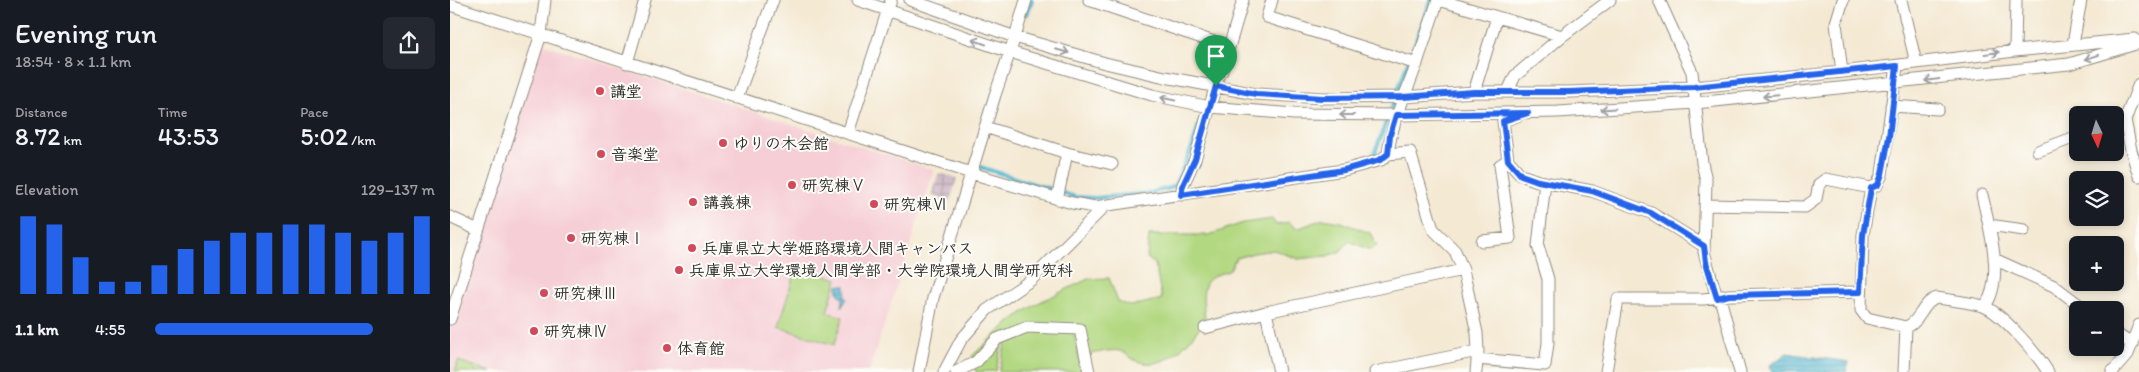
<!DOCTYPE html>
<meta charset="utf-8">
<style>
:root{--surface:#171b24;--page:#242831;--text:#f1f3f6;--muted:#9ea1a6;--accent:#2563eb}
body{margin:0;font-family:Itim,"Klee One",sans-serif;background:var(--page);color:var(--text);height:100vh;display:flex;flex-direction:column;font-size:19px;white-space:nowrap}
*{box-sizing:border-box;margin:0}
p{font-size:16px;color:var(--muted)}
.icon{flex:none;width:28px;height:28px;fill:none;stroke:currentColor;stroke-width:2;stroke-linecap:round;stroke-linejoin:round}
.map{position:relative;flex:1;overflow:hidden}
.sheet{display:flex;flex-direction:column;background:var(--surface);width:450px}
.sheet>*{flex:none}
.needle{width:32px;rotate:176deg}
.controls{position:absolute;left:1619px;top:106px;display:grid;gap:10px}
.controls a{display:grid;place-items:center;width:55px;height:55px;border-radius:8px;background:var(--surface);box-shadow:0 2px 8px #0003;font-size:25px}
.pin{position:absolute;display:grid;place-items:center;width:42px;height:42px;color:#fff;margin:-51px -21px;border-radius:50% 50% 50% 0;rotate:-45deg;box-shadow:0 0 5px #0007}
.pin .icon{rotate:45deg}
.round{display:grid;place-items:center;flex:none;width:52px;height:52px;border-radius:8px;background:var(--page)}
.summary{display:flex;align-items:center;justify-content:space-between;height:85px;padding:0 15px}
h1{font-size:28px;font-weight:600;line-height:38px}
.stats{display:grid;grid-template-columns:repeat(3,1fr);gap:8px;height:85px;padding:5px 15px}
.stats div{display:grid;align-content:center}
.stats b{font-size:25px;font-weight:600}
.stats small{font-size:14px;font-weight:400}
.stats p{font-size:14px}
.chart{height:140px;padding:10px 15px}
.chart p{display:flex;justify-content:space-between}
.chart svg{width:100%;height:90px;margin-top:5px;stroke:var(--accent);stroke-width:6}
ul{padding:0 15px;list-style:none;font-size:16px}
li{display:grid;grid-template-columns:80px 60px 1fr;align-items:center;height:38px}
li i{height:12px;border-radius:6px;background:var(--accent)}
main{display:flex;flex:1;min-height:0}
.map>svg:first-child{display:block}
.built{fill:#f6cfd6}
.industrial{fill:url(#industrial-grid)}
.green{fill:#b2d881;stroke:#6e8256}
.water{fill:url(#water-rules);stroke:#3e707d}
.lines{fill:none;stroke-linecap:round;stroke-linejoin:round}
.stream{stroke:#51b6cf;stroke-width:4}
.minor-casing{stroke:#908a7f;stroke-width:13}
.minor{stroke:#fff;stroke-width:11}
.oneway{stroke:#a0a0a0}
.route-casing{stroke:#fff;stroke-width:10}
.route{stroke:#2563eb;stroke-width:6}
.poi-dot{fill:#d1495b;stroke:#fdfcf7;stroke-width:2}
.labels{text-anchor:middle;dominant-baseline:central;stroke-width:4;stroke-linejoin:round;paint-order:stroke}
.poi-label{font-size:16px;font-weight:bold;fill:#2b2b2b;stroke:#fdfcf7;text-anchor:start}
</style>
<main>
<section class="sheet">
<div class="summary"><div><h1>Evening run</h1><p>18:54 · 8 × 1.1 km</p></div><a class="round"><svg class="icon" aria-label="share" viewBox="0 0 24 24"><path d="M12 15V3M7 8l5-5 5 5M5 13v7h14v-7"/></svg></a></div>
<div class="stats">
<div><p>Distance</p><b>8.72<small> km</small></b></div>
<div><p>Time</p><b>43:53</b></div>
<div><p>Pace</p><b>5:02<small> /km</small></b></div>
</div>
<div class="chart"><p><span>Elevation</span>129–137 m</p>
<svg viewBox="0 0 160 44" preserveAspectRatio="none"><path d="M5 44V6M15 44V10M25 44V26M35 44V38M45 44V38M55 44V30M65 44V22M75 44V18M85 44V14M95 44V14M105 44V10M115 44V10M125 44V14M135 44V18M145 44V14M155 44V6"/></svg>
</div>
<ul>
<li><b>1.1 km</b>4:55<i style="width:78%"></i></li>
</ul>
</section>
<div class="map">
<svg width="1689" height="372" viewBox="0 0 1689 372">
<defs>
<pattern id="industrial-grid" width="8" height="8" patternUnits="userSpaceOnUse" patternTransform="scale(1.25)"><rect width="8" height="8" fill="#d1bdc9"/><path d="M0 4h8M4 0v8" fill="none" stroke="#aa9aa3"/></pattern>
<pattern id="water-rules" width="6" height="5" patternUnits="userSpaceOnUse" patternTransform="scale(1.25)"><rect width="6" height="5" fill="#51b6cf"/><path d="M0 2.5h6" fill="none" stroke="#4394a8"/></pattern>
</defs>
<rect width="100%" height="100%" fill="#fdfcf7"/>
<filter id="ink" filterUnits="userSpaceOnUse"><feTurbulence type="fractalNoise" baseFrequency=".02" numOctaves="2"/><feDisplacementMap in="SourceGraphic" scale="10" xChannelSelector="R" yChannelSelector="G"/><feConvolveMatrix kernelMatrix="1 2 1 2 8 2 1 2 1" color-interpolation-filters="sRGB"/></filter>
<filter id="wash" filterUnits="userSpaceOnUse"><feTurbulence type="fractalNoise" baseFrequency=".0096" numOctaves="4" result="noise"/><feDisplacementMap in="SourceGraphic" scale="20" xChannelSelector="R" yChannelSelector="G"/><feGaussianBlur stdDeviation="1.12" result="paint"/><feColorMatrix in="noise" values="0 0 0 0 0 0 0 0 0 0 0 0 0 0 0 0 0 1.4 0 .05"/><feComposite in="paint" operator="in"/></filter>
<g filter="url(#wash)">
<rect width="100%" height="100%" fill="#f4e9d3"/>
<path class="built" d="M91 43 484 170 419 372H0V327Z"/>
<path class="industrial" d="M489 173 507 178 500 201 481 195Z"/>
<path class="green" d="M822 219 826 225 839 222 847 229 873 219 891 222 920 233 927 246 920 250 899 241 891 251 877 256 848 259 824 250 804 253 786 258 779 271C747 278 753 293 755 320 740 341 717 372 687 361 681 359 676 353 670 351 662 349 648 353 639 354L628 334H624L632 372H549L556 341 552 344 546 371 526 372 522 356 563 319 588 303 638 279 659 278 668 302 681 306 712 299 705 264 697 258 699 235H759L793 223Z
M347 266 387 279 377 312 393 317 384 345 328 327Z
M8 361 42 372H5Z"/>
<path class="water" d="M392 285 395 286 396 290 395 295 397 299 392 307 393 299 388 293 387 286Z
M1337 353 1399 362 1396 372H1322L1320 365Z"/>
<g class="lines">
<path class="stream" d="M577 14 582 0
M924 155 981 0
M527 166 625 197 646 198 699 193 720 188 725 185 742 147 751 118"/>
</g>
</g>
<g filter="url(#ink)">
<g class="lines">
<g class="minor-casing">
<path id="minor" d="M408 0 560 52 702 95 760 107 844 114 946 115 1108 112 1246 103 1619 64 1689 43
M460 0 565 37 655 63 715 77 806 94 873 98 953 97 1024 92H1119L1245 87 1392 72 1565 51 1685 39
M639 0 773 45
M822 0 817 17 967 64
M989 0 1112 36
M1209 0 1242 72 1252 163 1256 180 1254 252 1267 298 1271 302 1290 372
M1451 0 1466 63
M0 5 521 173 622 203 645 207 894 170 931 160 938 154C942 120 956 95 967 63 974 42 981 21 988 0
M1623 44 1631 0
M1565 51 1566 0
M177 63 195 0
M1447 66 1432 174 1427 185 1421 188 1413 235 1411 310 1417 318 1456 327C1470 323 1472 302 1487 298 1502 300 1518 302 1533 306 1551 312 1588 355 1598 372
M1392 72 1386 23 1393 0
M1689 84 1675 120 1681 150 1689 176
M1058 91 1065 76 1112 36 1160 0
M1024 92 1047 17
M287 98 323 0
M1441 106 1488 109
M1067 116 1053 121 1058 160 1071 175 1088 181 1142 191 1201 213 1254 246
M535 127 617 153 607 199
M398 133 441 0
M1588 151 1628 136
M617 153 662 164
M938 154 960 152 983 229 1005 251 1013 270 1027 333 1028 351 1026 372
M731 195 733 185 745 159 770 71H772L793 0
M1532 195C1539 226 1555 279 1535 306
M1255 205 1355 207 1366 199 1369 184 1376 179 1421 188
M0 217 28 230
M1539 225 1574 230
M1032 241 1060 238 1050 165 1058 160
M1544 259 1604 286 1636 310
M0 319 91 34 95 0
M755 328 816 312
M1665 333 1682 344
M1027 359 1095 365 1098 343V279L1088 246 1095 182
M469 372 483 298 545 95 565 37 576 0
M494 372 511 340 537 310 581 280 655 206
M506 372 526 362 547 339 577 327 630 329 639 372
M829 372 816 312 1013 270
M925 372 1028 351
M1156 372 1168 299H1254L1279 295 1410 292
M1454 372 1456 327
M1662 372 1678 354 1689 325"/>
</g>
<use href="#minor" class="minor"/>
</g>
<defs><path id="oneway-shaft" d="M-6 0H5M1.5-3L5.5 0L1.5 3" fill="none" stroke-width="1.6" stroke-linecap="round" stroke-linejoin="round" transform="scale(1.25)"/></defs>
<g class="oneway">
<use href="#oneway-shaft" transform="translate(529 42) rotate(-161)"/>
<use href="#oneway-shaft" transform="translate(612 51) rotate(16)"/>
<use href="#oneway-shaft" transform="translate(1542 53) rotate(-7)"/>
<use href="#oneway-shaft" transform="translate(1642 57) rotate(162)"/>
<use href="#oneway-shaft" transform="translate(1482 80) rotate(173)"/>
<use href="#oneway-shaft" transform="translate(1320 96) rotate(175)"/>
<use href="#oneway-shaft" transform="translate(718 99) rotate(-169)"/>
<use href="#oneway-shaft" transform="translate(1158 109) rotate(176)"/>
<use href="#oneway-shaft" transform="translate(897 115) rotate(-180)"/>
</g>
</g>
<g class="lines" filter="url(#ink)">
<g class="route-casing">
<path id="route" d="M1447 66 1439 137 1432 174 1428 185 1421 188 1413 235 1410 292 1279 295 1267 298 1256 262 1254 246 1201 213 1142 191 1088 181 1071 175 1058 160 1053 121 1078 113 946 115 940 135 938 154 930 160 894 170 731 195 733 185 745 159 766 86 806 94 873 98 953 97 1024 92H1119L1244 87Z"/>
</g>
<use href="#route" class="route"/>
</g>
<g class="poi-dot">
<circle cx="150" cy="91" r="5"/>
<circle cx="273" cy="143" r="5"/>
<circle cx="151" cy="154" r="5"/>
<circle cx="342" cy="185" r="5"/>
<circle cx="243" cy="202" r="5"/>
<circle cx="424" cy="204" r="5"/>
<circle cx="121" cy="238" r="5"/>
<circle cx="242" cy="248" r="5"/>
<circle cx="229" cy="270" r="5"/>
<circle cx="94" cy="293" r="5"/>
<circle cx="84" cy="331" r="5"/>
<circle cx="217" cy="348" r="5"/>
</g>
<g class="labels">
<g class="poi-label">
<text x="160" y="91">講堂</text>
<text x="283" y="143">ゆりの木会館</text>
<text x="161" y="154">音楽堂</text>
<text x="352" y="185">研究棟Ⅴ</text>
<text x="253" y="202">講義棟</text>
<text x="434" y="204">研究棟Ⅵ</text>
<text x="131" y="238">研究棟Ⅰ</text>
<text x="252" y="248">兵庫県立大学姫路環境人間キャンパス</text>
<text x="239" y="270">兵庫県立大学環境人間学部・大学院環境人間学研究科</text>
<text x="104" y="293">研究棟Ⅲ</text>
<text x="94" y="331">研究棟Ⅳ</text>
<text x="227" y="348">体育館</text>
</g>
</g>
</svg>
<div class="controls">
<a><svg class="needle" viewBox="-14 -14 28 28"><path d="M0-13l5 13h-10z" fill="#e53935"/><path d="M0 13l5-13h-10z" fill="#9ea1a6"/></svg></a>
<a><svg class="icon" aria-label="layers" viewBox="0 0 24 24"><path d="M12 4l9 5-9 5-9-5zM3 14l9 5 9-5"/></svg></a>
<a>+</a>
<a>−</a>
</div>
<div class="pin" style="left:766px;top:86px;background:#1e9e55"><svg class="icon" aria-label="arrive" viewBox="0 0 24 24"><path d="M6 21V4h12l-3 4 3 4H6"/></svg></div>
</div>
</main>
